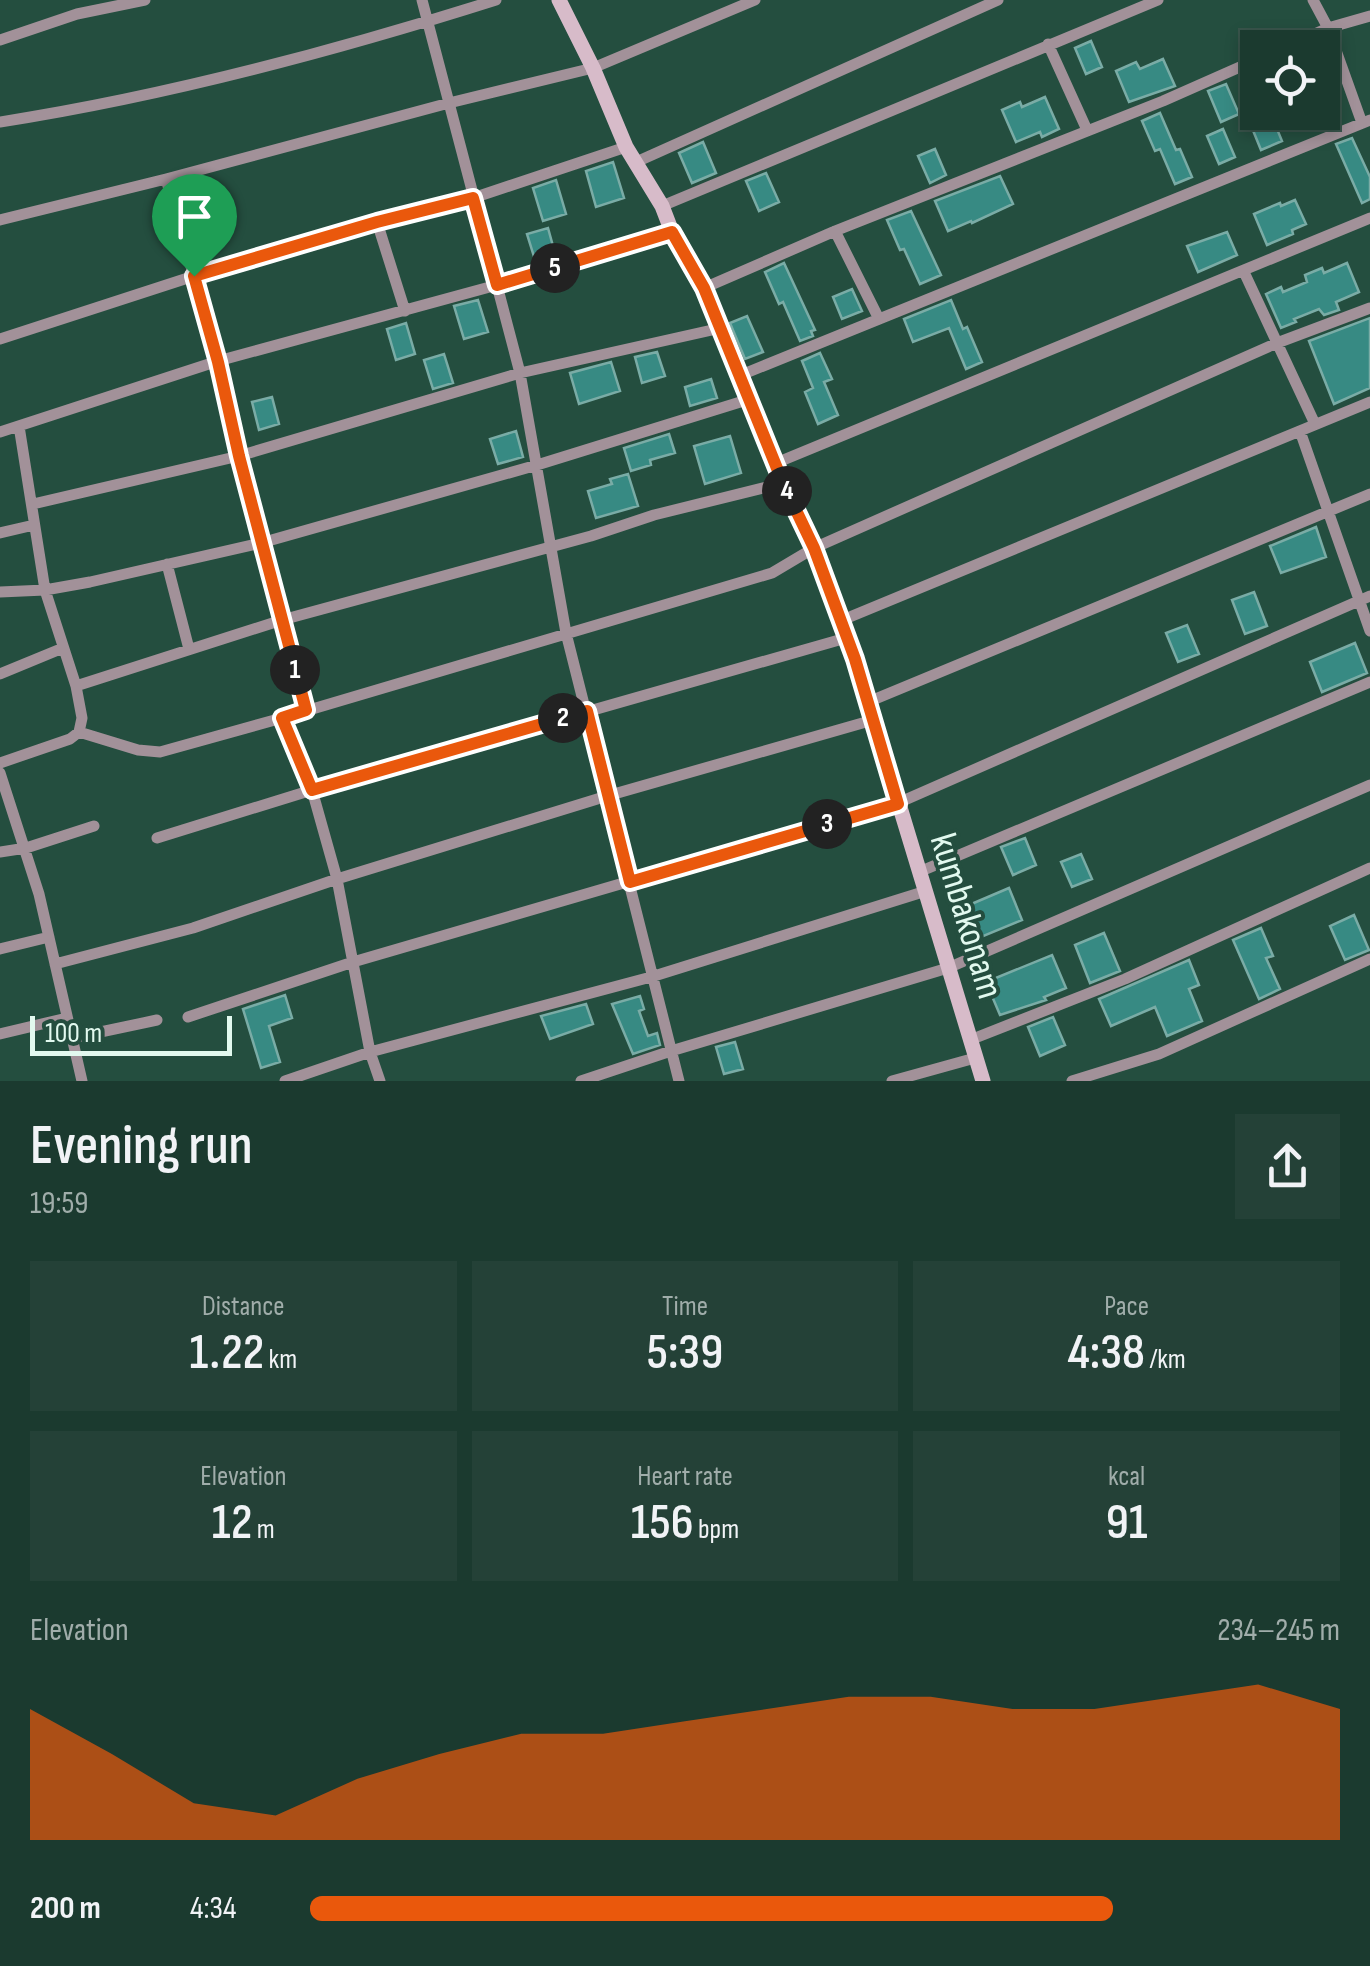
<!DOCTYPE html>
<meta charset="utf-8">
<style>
:root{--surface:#1b3a2f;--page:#244137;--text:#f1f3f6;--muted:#a0adaa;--line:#39544b;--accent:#ea580c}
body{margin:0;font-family:"Sofia Sans Condensed",sans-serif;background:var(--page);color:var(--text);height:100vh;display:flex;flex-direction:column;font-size:38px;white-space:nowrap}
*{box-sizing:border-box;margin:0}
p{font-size:32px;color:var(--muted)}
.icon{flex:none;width:55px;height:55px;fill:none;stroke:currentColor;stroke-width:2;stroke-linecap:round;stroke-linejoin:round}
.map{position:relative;height:1081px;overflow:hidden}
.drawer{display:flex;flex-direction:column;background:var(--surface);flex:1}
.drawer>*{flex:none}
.tools{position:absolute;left:1240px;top:30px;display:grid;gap:20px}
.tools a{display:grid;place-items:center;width:100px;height:100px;border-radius:0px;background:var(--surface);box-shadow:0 5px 15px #0003,0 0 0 2px var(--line);font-size:50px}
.scale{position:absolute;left:30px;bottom:25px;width:202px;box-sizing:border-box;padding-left:10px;border:5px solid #e2f9ef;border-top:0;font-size:28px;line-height:35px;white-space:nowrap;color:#e2f9ef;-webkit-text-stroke:8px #244e3f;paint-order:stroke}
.pin{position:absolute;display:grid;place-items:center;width:85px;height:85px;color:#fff;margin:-102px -42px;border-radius:50% 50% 50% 0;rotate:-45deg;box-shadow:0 0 10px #0007}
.pin .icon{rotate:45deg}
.km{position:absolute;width:50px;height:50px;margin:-25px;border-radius:50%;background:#222;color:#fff;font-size:28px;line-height:50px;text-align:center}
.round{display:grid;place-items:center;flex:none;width:105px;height:105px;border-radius:0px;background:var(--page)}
.headline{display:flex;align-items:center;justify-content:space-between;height:170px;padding:0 30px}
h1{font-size:55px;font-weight:600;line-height:75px}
.figures{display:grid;grid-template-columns:repeat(3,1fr);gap:15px;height:170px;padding:10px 30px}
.figures div{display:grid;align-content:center;border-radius:0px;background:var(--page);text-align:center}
.figures b{font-size:50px;font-weight:600}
.figures small{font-size:28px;font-weight:400}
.figures p{font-size:28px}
.chart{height:280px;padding:20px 30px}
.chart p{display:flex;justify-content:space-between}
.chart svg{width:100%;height:180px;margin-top:10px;fill:var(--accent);opacity:.7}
ul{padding:0 30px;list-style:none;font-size:32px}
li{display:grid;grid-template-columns:160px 120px 1fr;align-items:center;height:75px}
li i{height:25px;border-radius:12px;background:var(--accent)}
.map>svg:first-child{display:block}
.building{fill:#378a83;stroke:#7aaca6;stroke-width:2.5}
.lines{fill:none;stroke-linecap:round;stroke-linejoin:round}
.street{stroke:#a29199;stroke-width:11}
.secondary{stroke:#d7bbc9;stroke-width:15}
.route-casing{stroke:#fff;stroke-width:20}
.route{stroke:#ea580c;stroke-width:12}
.labels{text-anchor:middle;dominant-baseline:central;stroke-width:8;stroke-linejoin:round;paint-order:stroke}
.street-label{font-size:38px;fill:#e2f9ef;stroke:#244e3f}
</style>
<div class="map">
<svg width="1370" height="1081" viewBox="0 0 1370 1081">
<rect width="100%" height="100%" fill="#244e3f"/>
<path class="building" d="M1091 41 1102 67 1086 74 1075 48Z
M1163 59 1175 86 1129 102 1116 71 1136 62 1140 69Z
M1226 84 1239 114 1221 122 1208 91Z
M1045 97 1059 129 1042 137 1040 132 1016 142 1002 110 1020 102 1022 107Z
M1259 112H1270L1282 141 1261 150 1248 118Z
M1160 113 1176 150 1180 149 1192 177 1175 184 1160 149 1155 151 1142 121Z
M1223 129 1235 157 1219 164 1207 136Z
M1352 138 1370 177V199L1362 203 1336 144Z
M703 142 716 173 692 183 679 153Z
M935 149 946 175 930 183 918 156Z
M613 162 624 198 596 207 586 171Z
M766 173 779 202 759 211 746 181Z
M1000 176 1013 204 972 223 971 221 948 231 935 201Z
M556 180 566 214 543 221 533 188Z
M1295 200 1306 224 1292 230 1293 234 1267 245 1254 214 1280 203 1281 206Z
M911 211 941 275 920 284 904 249 900 250 887 220Z
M548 228 556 257 536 263 527 234Z
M1227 232 1237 255 1198 272 1187 246Z
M784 263 815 330 811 331 813 336 800 341 783 302 779 304 765 272Z
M1347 263 1359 292 1336 302 1339 310 1324 315 1319 309 1294 319 1296 322 1281 328 1266 294 1281 287 1283 292 1307 282 1305 275 1322 268 1324 273Z
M852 289 862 311 842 319 833 297Z
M478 300 488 332 464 339 454 306Z
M951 300 963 329 967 327 982 362 966 369 949 328 913 342 904 319Z
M747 316 763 352 745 359 730 323Z
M1370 318V388L1334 404 1309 341Z
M406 323 415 354 396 360 387 329Z
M657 352 665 376 642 383 635 357Z
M820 353 832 379 824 382 838 415 818 424 805 392 813 388 802 361Z
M444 354 453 383 433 389 424 360Z
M611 362 620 391 579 404 570 373Z
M711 379 717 398 690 406 685 387Z
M272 397 279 424 259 430 252 402Z
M516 431 523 457 498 464 490 439Z
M669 434 675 453 650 460 651 465 631 471 624 448Z
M730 436 741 473 705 484 694 446Z
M628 474 638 506 596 518 588 491 612 484 610 479Z
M1316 527 1326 557 1281 573 1270 546Z
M1254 592 1267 626 1245 634 1232 600Z
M1187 625 1199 654 1178 662 1166 633Z
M1355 643 1367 673 1322 692 1310 662Z
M1025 838 1036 865 1013 875 1001 847Z
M1081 854 1092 879 1072 887 1061 862Z
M1009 888 1022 920 969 942 955 911Z
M1354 915 1369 950 1345 960 1330 926Z
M1261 928 1273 956 1266 958 1280 989 1259 999 1233 940Z
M1104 933 1120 971 1090 983 1075 945Z
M1052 955 1066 988 1044 997 1046 1000 1000 1015 986 982Z
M1189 960 1199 985 1189 989 1202 1021 1167 1036 1155 1007 1111 1026 1099 999Z
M285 995 292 1018 269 1026 280 1062 261 1068 243 1009Z
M640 996 644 1009 639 1011 648 1036 657 1033 660 1045 633 1054 612 1004Z
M586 1004 593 1024 550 1039 541 1016Z
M1053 1017 1065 1045 1040 1056 1028 1027Z
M735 1042 743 1069 724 1074 716 1047Z"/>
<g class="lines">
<path class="street" d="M422 0 520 373 566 633 679 1081
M1313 0 1328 28 1362 123
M0 40 77 14 145 0
M1048 44 1087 130
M1284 48 1328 28 1370 16
M0 122C167 96 335 51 496 0
M634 163 998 0
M166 179 218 361 239 456 306 711
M662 206 1158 0
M0 220 166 179 449 103 593 68 755 0
M377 222 405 311
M835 231 879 319
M1244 272 1315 424
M704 288 835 231 1163 101 1258 59
M0 339 194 276 377 222 473 198 626 147
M741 375 1370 120
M1300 431 1370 631
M0 432 218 361 497 285 672 232
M776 463 1370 218
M33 504 239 456 520 373 721 328
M0 533 34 525
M167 564 189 649
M0 592 45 590 90 582 261 543 537 465 750 399
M840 621 1370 402
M0 674 63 648
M76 686 282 620 591 536 654 515 783 483
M868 702 1370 494
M282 718 312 790 337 879 370 1052 380 1081
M79 732 138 750 160 752 282 718 772 573 814 548 1277 343 1370 308
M0 763 70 739 79 732 82 718 76 686 45 590 19 426
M0 773 39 894 82 1081
M157 838 312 790 846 638
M0 852 26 848 94 826
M919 872 1370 682
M0 949 49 937
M55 964 193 928 337 879 607 796 873 720
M188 1017 353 962 898 803 1370 596
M0 1034 67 1018
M72 1038 157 1020
M970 1040 1125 979 1370 868
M285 1081 370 1052 651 977 926 891
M581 1081 671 1051 948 968 1370 785
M892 1081 975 1058
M1072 1081 1159 1054 1370 959"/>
<path class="secondary" d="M559 0 593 68 626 147 662 206 672 232 704 288 783 483 814 548 855 659 983 1081"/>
</g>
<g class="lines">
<g class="route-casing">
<path id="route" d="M473 198 497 285 672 232 704 288 783 483 814 548 855 659 898 804 630 882 587 711 312 790 282 718 306 710 239 456 218 362 194 276 377 222Z"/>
</g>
<use href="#route" class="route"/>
</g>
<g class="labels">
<g class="street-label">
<text transform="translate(966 916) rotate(73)">kumbakonam</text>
</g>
</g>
</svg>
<div class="tools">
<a><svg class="icon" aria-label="locate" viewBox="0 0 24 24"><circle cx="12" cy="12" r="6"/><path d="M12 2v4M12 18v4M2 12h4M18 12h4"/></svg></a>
</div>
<div class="scale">100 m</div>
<div class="pin" style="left:194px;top:276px;background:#1e9e55"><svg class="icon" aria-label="arrive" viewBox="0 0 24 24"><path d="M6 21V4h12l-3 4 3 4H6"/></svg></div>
<b class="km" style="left:295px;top:670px">1</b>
<b class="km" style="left:563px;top:718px">2</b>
<b class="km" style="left:827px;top:824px">3</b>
<b class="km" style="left:787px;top:491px">4</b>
<b class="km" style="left:555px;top:268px">5</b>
</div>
<section class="drawer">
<div class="headline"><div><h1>Evening run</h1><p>19:59</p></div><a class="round"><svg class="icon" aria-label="share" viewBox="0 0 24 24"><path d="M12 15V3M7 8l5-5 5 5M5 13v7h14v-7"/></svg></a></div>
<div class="figures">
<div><p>Distance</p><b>1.22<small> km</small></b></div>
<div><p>Time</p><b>5:39</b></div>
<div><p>Pace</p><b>4:38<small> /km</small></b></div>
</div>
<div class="figures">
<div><p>Elevation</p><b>12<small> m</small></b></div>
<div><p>Heart rate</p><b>156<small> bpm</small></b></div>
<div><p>kcal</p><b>91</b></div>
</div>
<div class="chart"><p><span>Elevation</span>234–245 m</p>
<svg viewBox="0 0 160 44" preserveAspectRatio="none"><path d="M0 44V12L10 23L20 35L30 38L40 29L50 23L60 18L70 18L80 15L90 12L100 9L110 9L120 12L130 12L140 9L150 6L160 12V44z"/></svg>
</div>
<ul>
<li><b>200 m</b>4:34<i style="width:78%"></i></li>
</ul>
</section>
